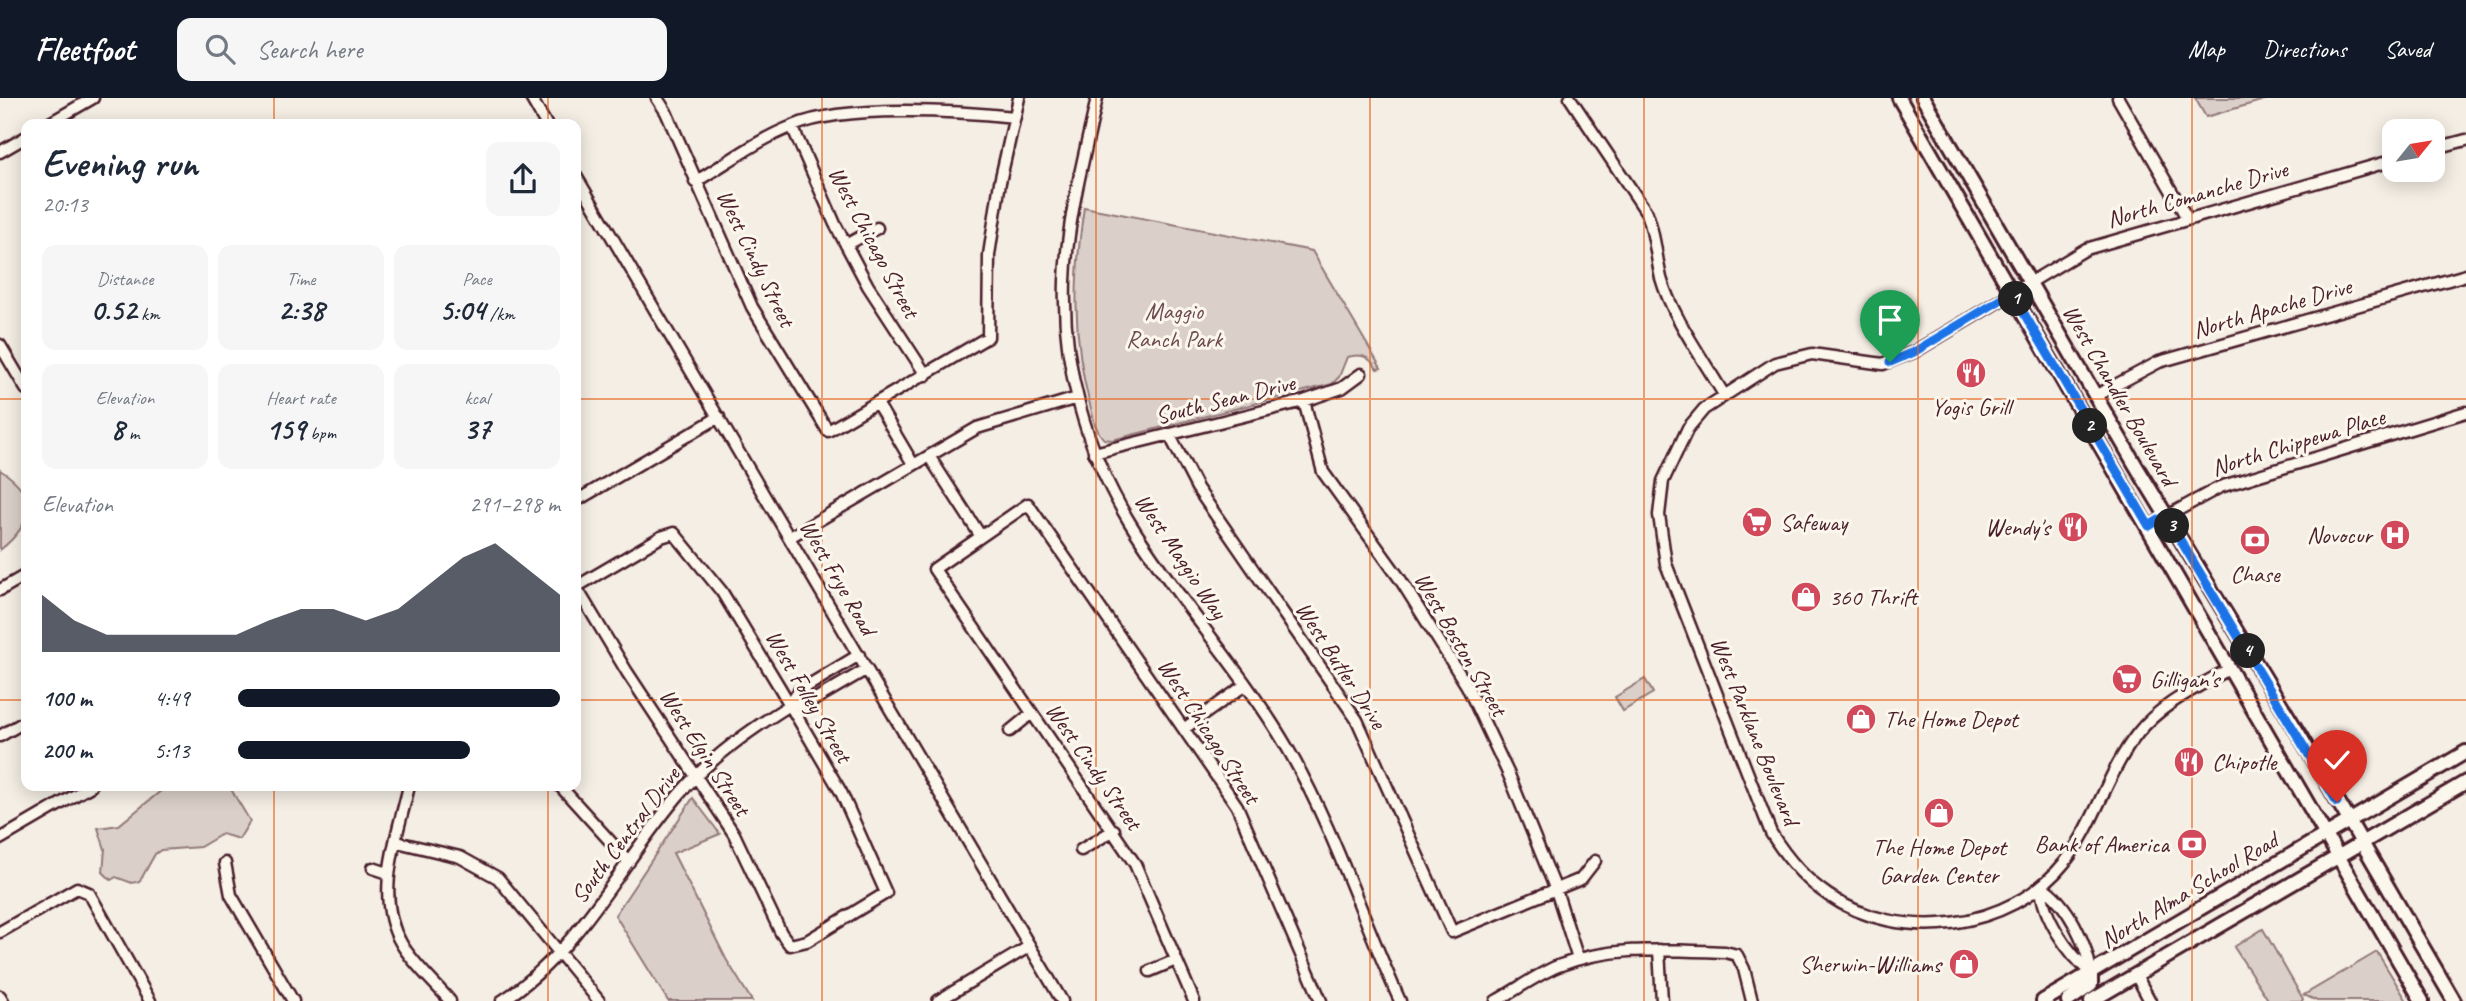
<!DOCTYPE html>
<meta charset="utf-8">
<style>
:root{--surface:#fff;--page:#f6f6f7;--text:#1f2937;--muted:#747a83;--accent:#111827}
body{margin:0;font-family:Caveat,sans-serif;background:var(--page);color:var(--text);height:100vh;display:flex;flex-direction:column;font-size:26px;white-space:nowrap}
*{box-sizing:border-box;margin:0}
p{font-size:23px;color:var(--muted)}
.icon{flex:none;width:38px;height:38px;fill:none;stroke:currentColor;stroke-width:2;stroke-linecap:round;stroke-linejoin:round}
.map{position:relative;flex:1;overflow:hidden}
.sheet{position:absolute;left:21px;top:21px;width:560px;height:672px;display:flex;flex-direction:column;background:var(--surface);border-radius:14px;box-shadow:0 4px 18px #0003}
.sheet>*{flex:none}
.needle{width:46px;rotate:60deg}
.buttons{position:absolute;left:2382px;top:21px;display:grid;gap:14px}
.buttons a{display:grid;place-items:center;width:63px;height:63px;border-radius:14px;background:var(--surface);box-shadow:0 4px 18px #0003;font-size:35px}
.pin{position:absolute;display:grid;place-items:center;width:60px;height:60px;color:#fff;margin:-72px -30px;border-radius:50% 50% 50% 0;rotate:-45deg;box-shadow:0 0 7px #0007}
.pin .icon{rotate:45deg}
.km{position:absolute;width:35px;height:35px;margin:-18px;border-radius:50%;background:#222;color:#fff;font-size:19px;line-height:35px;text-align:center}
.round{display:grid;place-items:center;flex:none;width:74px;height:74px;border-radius:14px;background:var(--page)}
.overview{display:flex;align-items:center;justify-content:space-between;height:119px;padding:0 21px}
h1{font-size:38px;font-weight:700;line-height:52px}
.figures{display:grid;grid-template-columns:repeat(3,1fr);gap:10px;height:119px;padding:7px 21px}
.figures div{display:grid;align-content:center;border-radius:14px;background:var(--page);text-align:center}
.figures b{font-size:30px;font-weight:700}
.figures small{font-size:19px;font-weight:400}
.figures p{font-size:19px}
.chart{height:196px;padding:14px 21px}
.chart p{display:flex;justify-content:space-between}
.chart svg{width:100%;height:126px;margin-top:7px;fill:var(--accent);opacity:.7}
ul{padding:0 21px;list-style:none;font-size:23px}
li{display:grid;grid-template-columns:112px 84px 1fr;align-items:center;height:52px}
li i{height:18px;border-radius:9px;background:var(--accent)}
header{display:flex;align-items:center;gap:42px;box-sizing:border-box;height:98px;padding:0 35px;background:var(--accent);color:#fff}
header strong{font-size:33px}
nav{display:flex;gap:38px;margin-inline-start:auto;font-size:24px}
.search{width:490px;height:63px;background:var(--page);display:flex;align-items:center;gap:18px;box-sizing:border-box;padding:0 24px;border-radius:14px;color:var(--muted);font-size:26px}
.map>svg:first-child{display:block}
.green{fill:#dbd0c9;stroke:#92787a;stroke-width:2}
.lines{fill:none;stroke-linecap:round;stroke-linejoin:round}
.minor-casing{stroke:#4a1f2b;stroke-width:15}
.major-casing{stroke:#4a1f2b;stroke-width:18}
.minor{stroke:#fbf7ec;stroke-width:10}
.major{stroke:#fbf7ec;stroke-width:12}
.route-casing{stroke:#fff;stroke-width:14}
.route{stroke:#1a73e8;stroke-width:9}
.grid{fill:none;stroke:#e8590c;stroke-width:2;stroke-opacity:0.55}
.labels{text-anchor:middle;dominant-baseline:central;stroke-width:6;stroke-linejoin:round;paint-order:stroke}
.street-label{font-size:24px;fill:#4a1f2b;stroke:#fbf7ec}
.park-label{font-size:24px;fill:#6e4b52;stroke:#fbf7ec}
.poi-label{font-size:24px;fill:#4a1f2b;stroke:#fbf7ec;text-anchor:start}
</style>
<header>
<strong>Fleetfoot</strong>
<div class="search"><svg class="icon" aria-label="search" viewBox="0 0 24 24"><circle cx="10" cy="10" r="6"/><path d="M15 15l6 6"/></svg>Search here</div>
<nav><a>Map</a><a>Directions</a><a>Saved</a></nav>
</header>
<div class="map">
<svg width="2466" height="903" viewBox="0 0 2466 903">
<rect width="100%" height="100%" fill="#f4eee4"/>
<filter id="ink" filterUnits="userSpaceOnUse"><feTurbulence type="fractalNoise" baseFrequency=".0143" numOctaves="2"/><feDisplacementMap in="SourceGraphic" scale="14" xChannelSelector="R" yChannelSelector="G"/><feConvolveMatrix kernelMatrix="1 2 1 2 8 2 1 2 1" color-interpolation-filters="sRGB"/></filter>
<g filter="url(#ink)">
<path class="green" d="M2195 0H2271L2206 19Z
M1084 109 1312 153 1381 270 1377 271C1369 258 1361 255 1347 259L1339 279 1332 286 1112 342 1104 341C1095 333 1093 318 1090 307 1072 240 1074 177 1084 109Z
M0 372C40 397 33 426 0 452Z
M1645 581 1653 595 1623 613 1615 599Z
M186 688H229L250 723 239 741 222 736 200 749 161 752 155 756 140 783 132 785 116 779 111 782 103 774 105 751 98 730 119 727 162 692Z
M693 700 720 736 673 755 726 861 752 903H668L615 817Z
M2263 831 2303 901 2302 903H2269L2234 849Z
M2377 854 2407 903H2317L2304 897Z"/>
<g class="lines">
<g class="minor-casing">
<path id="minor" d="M531 0 546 26
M657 0 666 14 752 209 828 333 988 239 989 157 1000 84 1019 0
M1097 0C1084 60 1067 121 1065 183 1062 268 1086 353 1130 425 1178 503 1242 572 1288 651 1334 731 1362 820 1400 903
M1570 0 1647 115C1655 137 1656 158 1661 180 1672 219 1704 262 1724 297
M2118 0 2187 120
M48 26 93 0
M792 28 835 126 868 188 926 277
M2432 51 2466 42
M0 54 26 39
M576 78 1062 903
M695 84C727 65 759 41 793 28 845 6 957 13 1015 19
M846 147 877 130
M0 247 26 291
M2095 298 2159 264 2466 177
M1304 303 1323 374 1400 481 1467 588 1509 677 1556 792 1578 861
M877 305 913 366
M1169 336 1197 390 1357 622 1452 834 1581 781 1595 763
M1094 355 1304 303 1342 290 1361 276
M929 358 980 437
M576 403 719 319
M2149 428 2220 389 2466 314
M790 439 977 330 1077 300
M576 489 661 439 674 435 722 494 780 590 841 694 886 795 807 843 790 847 781 835 734 736 627 574 576 489
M0 492 26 477
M2229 571C2198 589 2161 606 2138 635 2107 674 2096 725 2065 764 2010 833 1899 846 1828 797 1804 781 1786 759 1771 735L1666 466 1659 417 1663 383 1688 330 1704 311 1775 265 1812 256 1883 266 1914 254 2086 151 2394 62
M790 607 807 606 867 571
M1185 630 1245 587
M1010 633 1032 615
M0 638 26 623
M409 688C398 737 373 797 401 845 413 866 435 885 450 903
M560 688 629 764
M0 741 91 688
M397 744 460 759 498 780 599 903
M1081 752 1114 732
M225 765 231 797 293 903
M373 770 388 775
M2041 788C2042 819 2068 855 2091 875
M2041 788C2068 805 2086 844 2091 874
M0 834 77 790 89 795 150 903
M1659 852 1662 903
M1150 873 1176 862
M2136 877 2150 903
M0 898 3 903
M502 903C582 851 621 763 682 693 713 658 750 632 790 607L799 593 859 557
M938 903 1030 848
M1194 903 1135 766 934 471 1028 406 1237 708 1321 903
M1496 903C1516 892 1536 877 1558 868 1612 847 1668 852 1725 854L1737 857 1744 871 1752 903"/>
</g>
<g class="major-casing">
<path id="major" d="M1899 0 2422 903
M1923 0 2136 368 2300 638 2454 903
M2043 903 2466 654
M2068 903 2091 887V875
M2091 903 2466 684"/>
</g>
<use href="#minor" class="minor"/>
<use href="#major" class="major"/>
</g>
</g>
<g class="lines" filter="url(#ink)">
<g class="route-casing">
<path id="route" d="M1890 264 1914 254 2012 195 2149 428 2166 418 2337 704"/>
</g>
<use href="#route" class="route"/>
</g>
<path class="grid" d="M274 0V26M548 0V26M822 0V903M1096 0V903M1370 0V903M1644 0V903M1918 0V903M2192 0V903M0 301H26M576 301H2466M0 602H26M576 602H2466M274 688V903M548 688V903"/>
<defs>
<g id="restaurant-disc" transform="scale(1.575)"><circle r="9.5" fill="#d1495b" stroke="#fbf7ec"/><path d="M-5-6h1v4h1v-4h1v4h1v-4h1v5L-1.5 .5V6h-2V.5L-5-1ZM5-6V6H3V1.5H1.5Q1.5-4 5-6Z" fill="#fff"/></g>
<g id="supermarket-disc" transform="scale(1.575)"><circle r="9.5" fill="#d1495b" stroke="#fbf7ec"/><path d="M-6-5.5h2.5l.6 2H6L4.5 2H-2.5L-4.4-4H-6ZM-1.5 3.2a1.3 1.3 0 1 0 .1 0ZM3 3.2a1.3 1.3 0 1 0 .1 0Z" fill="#fff"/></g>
<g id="hospital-disc" transform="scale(1.575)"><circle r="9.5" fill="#d1495b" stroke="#fbf7ec"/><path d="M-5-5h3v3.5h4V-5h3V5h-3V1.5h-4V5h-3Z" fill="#fff"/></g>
<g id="bank-disc" transform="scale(1.575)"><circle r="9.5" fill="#d1495b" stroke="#fbf7ec"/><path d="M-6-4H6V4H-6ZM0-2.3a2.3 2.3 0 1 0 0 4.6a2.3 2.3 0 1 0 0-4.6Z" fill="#fff"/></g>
<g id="shop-disc" transform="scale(1.575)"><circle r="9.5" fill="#d1495b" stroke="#fbf7ec"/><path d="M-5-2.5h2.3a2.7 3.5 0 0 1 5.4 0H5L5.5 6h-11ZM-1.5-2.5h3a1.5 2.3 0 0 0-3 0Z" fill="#fff"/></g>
</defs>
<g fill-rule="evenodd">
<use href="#restaurant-disc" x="1971" y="275"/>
<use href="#supermarket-disc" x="1757" y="424"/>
<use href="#restaurant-disc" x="2073" y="429"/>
<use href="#hospital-disc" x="2395" y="437"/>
<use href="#bank-disc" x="2255" y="442"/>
<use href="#shop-disc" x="1806" y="499"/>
<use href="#supermarket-disc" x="2127" y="581"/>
<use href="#shop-disc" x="1861" y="621"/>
<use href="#restaurant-disc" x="2189" y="664"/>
<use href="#shop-disc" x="1939" y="715"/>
<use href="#bank-disc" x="2192" y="746"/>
<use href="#shop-disc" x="1964" y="866"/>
</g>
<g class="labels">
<g class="street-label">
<text transform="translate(2197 96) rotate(-16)">North Comanche Drive</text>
<text transform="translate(874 144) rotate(62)">West Chicago Street</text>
<text transform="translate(756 160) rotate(64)">West Cindy Street</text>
<text transform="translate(2272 210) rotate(-16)">North Apache Drive</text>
<text transform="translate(2120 297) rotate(60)">West Chandler Boulevard</text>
<text transform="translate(1225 301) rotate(-14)">South Sean Drive</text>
<text transform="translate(2298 344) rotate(-17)">North Chippewa Place</text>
<text transform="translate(1181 458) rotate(56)">West Maggio Way</text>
<text transform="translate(838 479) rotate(60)">West Frye Road</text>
<text transform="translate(1461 546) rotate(60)">West Boston Street</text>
<text transform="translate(1341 567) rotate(57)">West Butler Drive</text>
<text transform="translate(809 598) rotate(60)">West Folley Street</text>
<text transform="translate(1209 633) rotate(57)">West Chicago Street</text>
<text transform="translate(1755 633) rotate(68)">West Parklane Boulevard</text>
<text transform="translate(705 654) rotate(57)">West Elgin Street</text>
<text transform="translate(1094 668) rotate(55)">West Cindy Street</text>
<text transform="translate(625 737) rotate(-53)">South Central Drive</text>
<text transform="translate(2189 792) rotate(-31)">North Alma School Road</text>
</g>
<g class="park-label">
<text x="1174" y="213">Maggio<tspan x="1174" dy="28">Ranch Park</tspan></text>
</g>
<g class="poi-label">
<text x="1971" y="309" text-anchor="middle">Yogis Grill</text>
<text x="1780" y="424">Safeway</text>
<text x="2050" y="429" text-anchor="end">Wendy's</text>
<text x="2372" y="437" text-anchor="end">Novocur</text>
<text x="2255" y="476" text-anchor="middle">Chase</text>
<text x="1829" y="499">360 Thrift</text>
<text x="2150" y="581">Gilligan's</text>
<text x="1884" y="621">The Home Depot</text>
<text x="2212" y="664">Chipotle</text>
<text x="2169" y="746" text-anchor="end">Bank of America</text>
<text x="1939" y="749" text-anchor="middle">The Home Depot<tspan x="1939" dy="28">Garden Center</tspan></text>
<text x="1941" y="866" text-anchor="end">Sherwin-Williams</text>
</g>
</g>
</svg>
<div class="buttons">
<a><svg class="needle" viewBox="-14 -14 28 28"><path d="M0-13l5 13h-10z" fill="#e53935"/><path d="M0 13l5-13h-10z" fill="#747a83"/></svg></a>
</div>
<div class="pin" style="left:1890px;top:264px;background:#1e9e55"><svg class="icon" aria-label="arrive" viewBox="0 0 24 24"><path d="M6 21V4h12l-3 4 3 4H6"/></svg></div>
<div class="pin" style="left:2337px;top:704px;background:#d93025"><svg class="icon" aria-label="check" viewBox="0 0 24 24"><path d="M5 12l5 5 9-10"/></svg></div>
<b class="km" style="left:2016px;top:201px">1</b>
<b class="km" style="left:2090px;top:328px">2</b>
<b class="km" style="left:2172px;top:428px">3</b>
<b class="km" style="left:2248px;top:553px">4</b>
<section class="sheet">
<div class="overview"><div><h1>Evening run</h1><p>20:13</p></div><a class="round"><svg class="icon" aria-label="share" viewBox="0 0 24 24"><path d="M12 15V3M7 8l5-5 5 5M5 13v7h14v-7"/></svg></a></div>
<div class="figures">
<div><p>Distance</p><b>0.52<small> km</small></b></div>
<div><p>Time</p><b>2:38</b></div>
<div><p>Pace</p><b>5:04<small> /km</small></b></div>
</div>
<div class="figures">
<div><p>Elevation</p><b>8<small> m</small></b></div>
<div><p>Heart rate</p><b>159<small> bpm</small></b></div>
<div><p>kcal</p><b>37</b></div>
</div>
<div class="chart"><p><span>Elevation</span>291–298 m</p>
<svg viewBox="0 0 160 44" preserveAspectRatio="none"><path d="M0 44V24L10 33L20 38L30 38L40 38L50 38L60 38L70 33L80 29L90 29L100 33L110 29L120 20L130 11L140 6L150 15L160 24V44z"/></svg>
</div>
<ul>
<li><b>100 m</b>4:49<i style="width:100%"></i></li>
<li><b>200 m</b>5:13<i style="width:72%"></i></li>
</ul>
</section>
</div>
